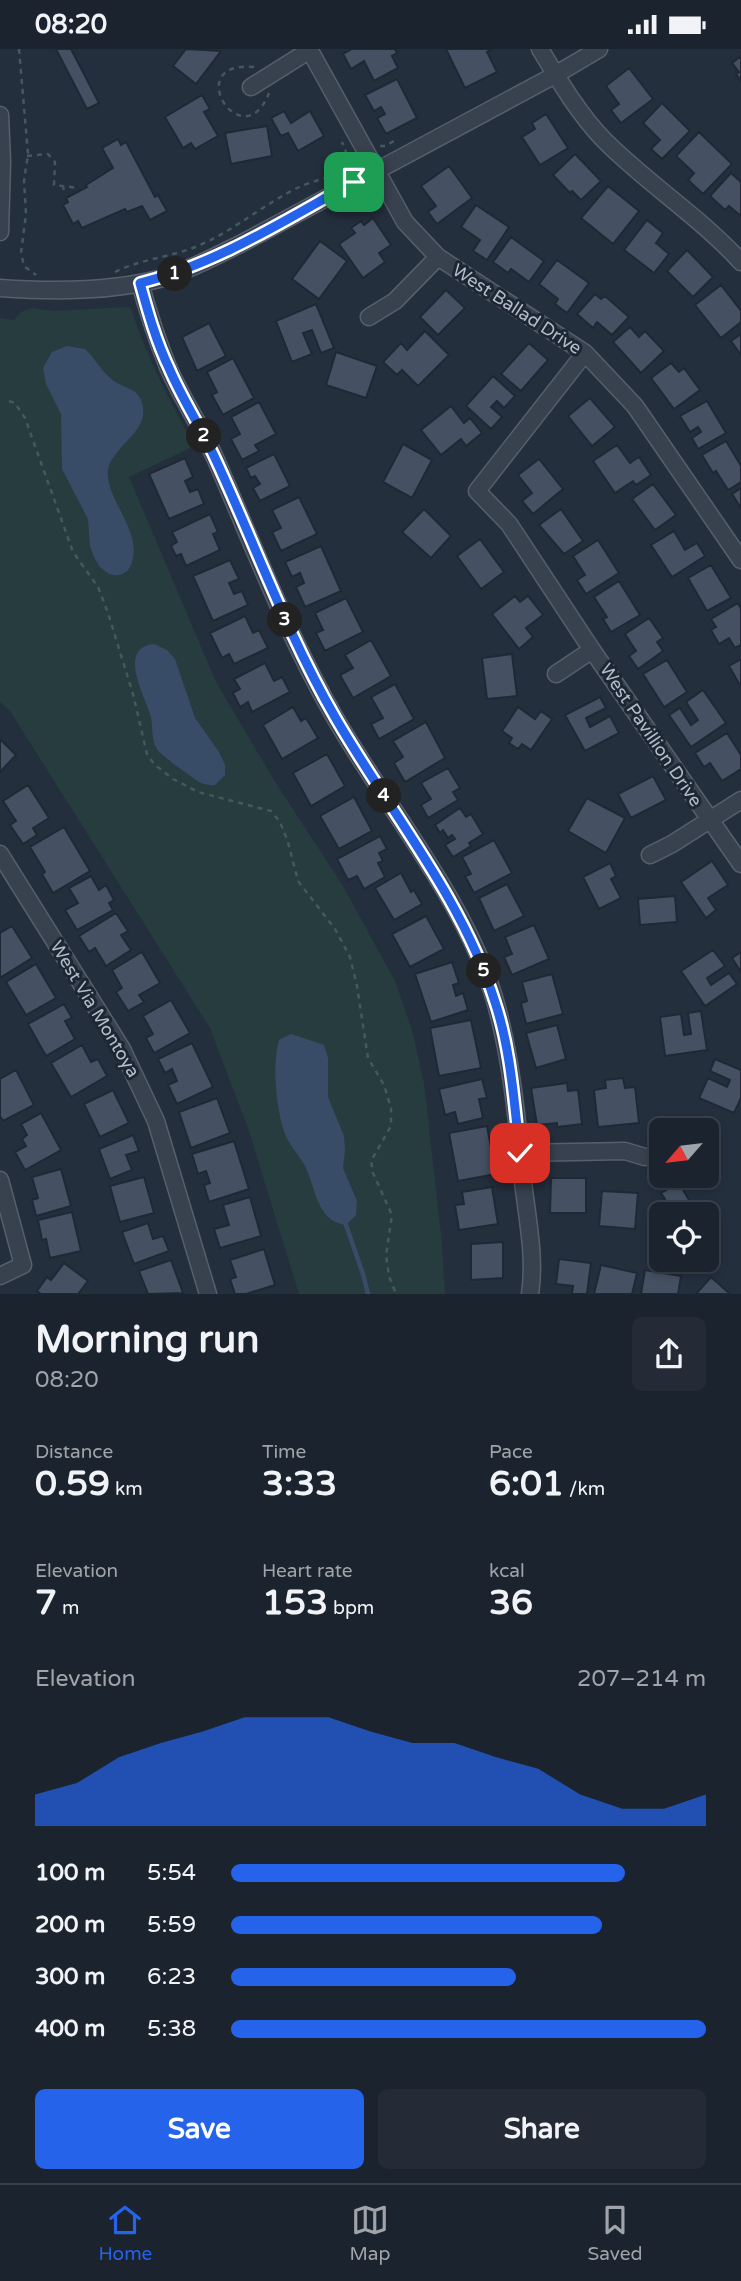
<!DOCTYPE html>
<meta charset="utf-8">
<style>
:root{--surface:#1b232e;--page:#242b36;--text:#f1f3f6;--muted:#a0a4aa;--line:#39404a;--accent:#2563eb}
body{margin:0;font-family:"Varela Round",sans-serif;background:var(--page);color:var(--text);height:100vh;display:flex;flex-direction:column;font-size:26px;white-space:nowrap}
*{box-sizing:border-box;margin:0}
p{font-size:23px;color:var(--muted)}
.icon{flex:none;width:38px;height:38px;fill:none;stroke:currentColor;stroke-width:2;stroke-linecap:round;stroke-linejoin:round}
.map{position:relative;height:1245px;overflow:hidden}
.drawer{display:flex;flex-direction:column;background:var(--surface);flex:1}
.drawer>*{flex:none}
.needle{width:46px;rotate:242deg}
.controls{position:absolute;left:649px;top:1069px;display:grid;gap:14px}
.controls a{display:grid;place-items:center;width:70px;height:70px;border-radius:10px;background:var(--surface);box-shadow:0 4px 10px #0003,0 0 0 2px var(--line);font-size:35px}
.pin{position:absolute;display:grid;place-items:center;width:60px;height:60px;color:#fff;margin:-30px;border-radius:14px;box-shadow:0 4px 10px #0006}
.km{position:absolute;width:35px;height:35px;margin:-18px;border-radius:50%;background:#222;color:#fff;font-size:19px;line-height:35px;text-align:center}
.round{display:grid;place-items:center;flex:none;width:74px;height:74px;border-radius:10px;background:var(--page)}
.overview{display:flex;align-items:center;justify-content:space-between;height:119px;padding:0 35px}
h1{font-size:38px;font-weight:700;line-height:52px}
.stats{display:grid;grid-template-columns:repeat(3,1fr);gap:10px;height:119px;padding:7px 35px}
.stats div{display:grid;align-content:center}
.stats b{font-size:35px;font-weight:700}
.stats small{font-size:19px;font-weight:400}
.stats p{font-size:19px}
.chart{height:196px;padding:14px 35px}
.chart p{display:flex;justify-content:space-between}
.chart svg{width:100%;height:126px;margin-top:7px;fill:var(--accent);opacity:.7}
.button{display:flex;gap:14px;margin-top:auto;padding:14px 35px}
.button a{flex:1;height:80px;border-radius:10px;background:var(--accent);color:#fff;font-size:28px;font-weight:700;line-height:80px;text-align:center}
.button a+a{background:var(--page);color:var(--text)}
ul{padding:0 35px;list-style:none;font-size:23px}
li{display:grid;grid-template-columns:112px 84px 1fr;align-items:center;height:52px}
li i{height:18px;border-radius:9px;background:var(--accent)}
.status{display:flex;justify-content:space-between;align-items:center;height:49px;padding:0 35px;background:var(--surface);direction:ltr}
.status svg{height:19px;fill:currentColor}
.dock{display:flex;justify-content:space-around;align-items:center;height:98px;border-top:2px solid var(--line);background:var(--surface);font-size:19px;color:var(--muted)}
.dock a{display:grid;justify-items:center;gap:4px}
.dock .current{color:var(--accent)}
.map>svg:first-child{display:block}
.green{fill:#263c3f}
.water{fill:#394c67}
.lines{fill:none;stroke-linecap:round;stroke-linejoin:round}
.stream{stroke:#394c67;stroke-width:4.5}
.building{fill:#455162;stroke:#1f2835;stroke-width:2}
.minor-casing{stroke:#565f6c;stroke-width:19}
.path{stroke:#44595c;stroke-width:2.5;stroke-dasharray:5 5;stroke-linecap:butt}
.minor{stroke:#38414e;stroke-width:16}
.route-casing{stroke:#fff;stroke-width:14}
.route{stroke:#2563eb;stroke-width:9}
.labels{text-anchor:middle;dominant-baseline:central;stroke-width:6;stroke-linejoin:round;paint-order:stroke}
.street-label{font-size:18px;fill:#b4bcc9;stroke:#1d2633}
</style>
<div class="status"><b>08:20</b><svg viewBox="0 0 49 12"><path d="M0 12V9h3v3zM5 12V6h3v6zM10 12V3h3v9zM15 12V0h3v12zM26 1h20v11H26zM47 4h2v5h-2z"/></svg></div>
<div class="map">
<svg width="741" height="1245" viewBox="0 0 741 1245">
<rect width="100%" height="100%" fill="#242f3e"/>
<path class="green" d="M128 258 131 260C147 309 170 352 194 397L129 428 216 633 272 728 343 837 395 932 412 981 424 1034 441 1185 445 1245H299L249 1082 210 979 10 662 0 653V269L14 271 21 263 32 259 54 262Z"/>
<path class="water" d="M67 297 85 300C96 310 102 324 114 332 125 340 138 339 142 354 152 385 103 400 108 429 112 458 143 485 131 516 127 525 119 528 109 525L100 518 94 508 90 497 88 470 62 420 61 365 46 335 43 319 52 303Z
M154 595 167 601 175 610 195 669 219 703 225 716V726L215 736C209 736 205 736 199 733 193 729 159 705 157 700 151 691 153 678 151 668 146 649 116 599 154 595Z
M291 985 324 996 328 1009V1048L344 1087 345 1101 343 1119 357 1152 356 1166 346 1176C317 1172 316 1141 306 1119 300 1106 288 1096 284 1082 276 1058 272 1015 279 991Z"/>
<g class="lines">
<path class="stream" d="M345 1173 363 1225 368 1245"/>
</g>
<path class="building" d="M56 0H71L99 54 87 60Z
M186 0 221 2 196 35 173 17Z
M352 0H395L397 4 392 7 398 19 374 32 364 12 351 20 343 5Z
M446 0H493L487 3 497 23 465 39Z
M741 7V32L736 25 739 23 732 14Z
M629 19 653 50 621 74 611 61 619 55 606 37Z
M397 30 417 69 386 85 377 69 385 65 381 58 374 62 365 46Z
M202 46 210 60 204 63 218 87 195 100 191 94 183 99 165 68Z
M662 54 690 82 662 110 651 100 660 91 643 74Z
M284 62 291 74 310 62 324 87 298 102 288 84 281 87 271 69Z
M546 65 568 99 540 116 522 88 535 80 532 74Z
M267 77 272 107 231 115 225 84Z
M699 83 732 115 703 145 688 131 694 124 676 107Z
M118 90 121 96 126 93 155 148 158 146 167 162 150 171 142 157 127 163 125 160 82 179 78 172 73 175 63 156 68 153 66 149 87 138 86 136 113 119 102 99Z
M575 105 601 132 581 151 572 142 570 144 553 126Z
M449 117 472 149 437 175 428 163 436 157 421 137Z
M731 124 741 133V167L729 157 725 161 710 147Z
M608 137 639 162 613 195 581 169Z
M476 156 509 178 487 211 473 202 480 191 461 178Z
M373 169 391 196 379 204 385 213 363 229 339 195 355 184 351 179 361 172 364 176Z
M647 171 663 184 656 194 669 205 654 224 624 201Z
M511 188 544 212 529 233 511 220 508 224 493 213Z
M320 192 347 212 319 250 292 230Z
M687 201 713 228 693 248 667 222Z
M557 211 589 234 567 264 555 255 558 250 539 235Z
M721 236 741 262V273L721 289 695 256Z
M446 241 465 259 438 286 420 268Z
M595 245 601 250 605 247 629 268 612 286 597 273 593 279 577 265Z
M316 255 334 299 321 304 312 281 303 284 312 305 292 313 276 272Z
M209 274 226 307 197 322 182 288Z
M630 278 639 288 645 282 664 302 641 324 613 293Z
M425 282 449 306 418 337 402 321 397 326 383 313 401 294 407 301Z
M741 285V306L731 292Z
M529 294 548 311 521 342 501 325Z
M336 303 377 317 366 349 326 336Z
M233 309 254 349 223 366 212 346 217 343 207 323Z
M671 314 679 323 684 319 700 341 674 360 651 329Z
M493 327 515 347 504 359 497 352 491 358 502 368 491 380 466 357Z
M590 349 615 378 592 397 568 367Z
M707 352 726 384 698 400 692 389 701 383 698 378 690 383 680 367Z
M259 353 276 385 255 396 259 402 242 411 231 390 240 385 231 368Z
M451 357 464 374 470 369 482 384 466 397 461 390 441 406 421 381Z
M726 392 741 417V433L728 441 716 422 713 424 702 406Z
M403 395 432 411 412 449 383 433Z
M617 396 630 414 639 408 651 426 636 436 633 432 615 444 593 412Z
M274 405 290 437 260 452 253 439 260 435 255 427 251 429 246 419Z
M185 409 193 428 185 432 190 443 198 440 204 455 169 470 149 425Z
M539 410 563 440 533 465 522 452 532 444 518 426Z
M653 435 676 466 655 481 632 450Z
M741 439V459L732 445Z
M299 448 317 485 281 502 272 483 281 479 272 461Z
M424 460 451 487 431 509 402 483Z
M561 460 583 492 564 505 539 476Z
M210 465 218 483 213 485 220 501 186 517 181 505 176 507 171 497 177 493 172 483Z
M674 482 685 501 697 494 705 507 672 528 651 496Z
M480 490 504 523 481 540 457 507Z
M598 491 619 524 586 545 577 531 585 526 573 507Z
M321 497 341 542 305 558 296 538 304 534 300 524 292 528 285 513Z
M230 511 239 530 229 534 234 545 242 542 248 556 213 572 193 527Z
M711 516 731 549 707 562 688 529Z
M619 532 640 566 611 583 603 570 607 568 594 548Z
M515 547 520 553 528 547 543 566 526 579 533 588 519 600 492 565Z
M346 549 363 583 325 602 316 584 323 581 315 564Z
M738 554 741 560V596L735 599 729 589 719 595 711 581 716 578 711 570Z
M245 567 253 584 259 581 268 599 234 615 229 605 222 609 210 584Z
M649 569 663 589 657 593 663 602 638 620 629 607 636 602 625 585Z
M371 591 391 627 353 649 340 626 353 619 345 606Z
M512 605 517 647 487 650 482 609Z
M741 610V638L729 617Z
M667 611 687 643 664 658 643 625Z
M265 614 274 632 282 628 290 643 252 663 248 653 240 658 233 644 240 640 234 630Z
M395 635 414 670 379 690 371 675 383 669 371 648Z
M703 641 726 674 691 698 669 666 680 659 691 676 698 671 686 653Z
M600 648 606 659 586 669 590 678 610 667 619 684 585 702 565 666Z
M293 658 301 672 306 669 318 689 282 710 263 676Z
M518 658 535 670 541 662 552 670 531 701 522 695 518 700 509 694 512 689 502 682Z
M426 673 445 709 405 733 394 714 403 708 393 692Z
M727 684 741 706V720L722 732 710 714 704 718 695 704Z
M0 690 16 706 0 723Z
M327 705 345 737 311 757 293 724Z
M448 719 460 739 453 743 458 751 428 769 421 756 431 750 421 734Z
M653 727 666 751 631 769 618 745Z
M28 736 49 769 33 779 37 786 23 795 10 776 16 772 3 752Z
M354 748 372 782 339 800 320 767Z
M587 749 625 769 606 804 568 782Z
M460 759 466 768 471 765 483 785 469 794 471 797 453 808 445 796 455 790 452 786 448 789 443 781 440 784 435 776Z
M64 778 90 822 53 844 42 825 45 823 30 798Z
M380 787 387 800 379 804 383 812 378 814 385 828 364 840 357 827 348 831 337 810Z
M494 791 512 824 474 844 465 827 471 825 462 808Z
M712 812 728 836 708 849 716 861 706 869 681 833Z
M610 814 616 827 611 830 621 849 599 860 583 828Z
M401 824 411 843 414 841 422 855 394 871 375 839Z
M91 827 99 841 106 836 114 851 109 854 113 861 77 881 65 861 78 854 69 839Z
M507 835 524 867 494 882 479 849Z
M675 847 677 873 640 876 638 850Z
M116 864 128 882 121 886 131 901 106 917 95 899 89 903 79 887Z
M426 867 444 900 410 918 392 885Z
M534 876 549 910 512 926 504 908 512 905 505 888Z
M12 877 32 909 0 929V884Z
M713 901 725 917 707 929 711 936 729 924 737 935 705 957 681 922Z
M142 903 160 934 139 946 144 953 128 962 116 943 122 939 112 921Z
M741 903V923L732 909Z
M452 913 459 934 453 936 456 947 463 944 468 961 431 973 415 925Z
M36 915 56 949 26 966 6 933Z
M552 925 563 965 526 975 521 954 527 952 522 933Z
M171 951 190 984 154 1004 146 989 153 985 143 967Z
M64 955 72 969 65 972 75 990 46 1007 28 975Z
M701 962 707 1001 665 1007 660 968 681 965 684 986 691 985 688 964Z
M471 971 481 1019 439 1027 430 979Z
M557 976 566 1010 536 1019 526 984Z
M192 994 213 1038 177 1055 168 1036 177 1032 172 1020 165 1024 158 1010Z
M82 996 91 1013 98 1010 107 1027 71 1048 51 1014Z
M715 1010 741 1021V1049L734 1064 699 1049 708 1029 727 1038 730 1031 710 1022Z
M16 1021 34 1056 3 1072 0 1067V1030Z
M623 1029 625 1039 635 1038 639 1074 598 1078 594 1041 606 1039 605 1031Z
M482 1030 487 1049 479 1050 483 1069 458 1075 455 1063 445 1066 439 1040Z
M567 1034 568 1042 578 1041 582 1075 557 1078V1074L537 1076 531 1039Z
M113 1041 129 1074 100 1088 84 1055Z
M217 1049 230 1084 191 1099 179 1063Z
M41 1064 61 1101 25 1121 15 1103 26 1097 22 1090 27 1086 21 1075Z
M487 1077 496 1125 458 1132 449 1084Z
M133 1086 139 1102 126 1106 132 1121 110 1130 99 1100Z
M234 1092 249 1140 209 1153 204 1136 210 1134 206 1122 198 1125 192 1105Z
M61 1120 71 1157 36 1167 32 1151 38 1149 32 1128Z
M144 1128 154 1164 120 1173 110 1137Z
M551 1129H586V1164H550Z
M679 1134 698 1166H662V1178L650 1159 665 1150 661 1144Z
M492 1138 498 1175 459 1181 455 1156 464 1155 462 1143Z
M602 1142 638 1144 635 1180 599 1177Z
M250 1148 261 1187 220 1199 214 1180 229 1176 223 1156Z
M72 1163 81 1202 50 1209 46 1190 42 1191 38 1171Z
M148 1174 153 1190 163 1187 169 1202 134 1215 122 1183Z
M503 1193V1229L471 1231V1195Z
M264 1200 275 1236 246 1245H235L230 1230 236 1228 230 1211Z
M559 1210 591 1214 587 1245H572L573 1237 556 1235Z
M171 1211 183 1244 148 1245 139 1222Z
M64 1214 88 1232 78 1245H41L37 1242 47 1228 51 1231Z
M601 1216 637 1224 632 1245H594Z
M645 1221 681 1227 678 1245H641Z
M711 1228 730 1245H696Z"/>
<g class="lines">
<g class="minor-casing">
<path id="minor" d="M309 0 405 173 438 208 585 304 635 357 741 511
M540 0C558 30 580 67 605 92 648 135 700 168 741 213
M251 38 310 1
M0 66 2 113 0 183
M140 234C148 263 157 291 168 318 182 350 202 379 216 411 254 498 287 585 334 667 386 758 468 854 496 955 511 1010 517 1068 522 1124 526 1164 536 1206 530 1245
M0 239C55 243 113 243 167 228 194 219 220 205 246 192L555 26 599 0
M369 268 395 252 438 208
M585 304 477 442 509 475 592 601 741 815
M556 625 592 601
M0 805 122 1000 156 1072 208 1245
M650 806 672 795 741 751
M520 1104 625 1102 645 1108
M0 1131 23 1216 0 1227"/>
</g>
<path class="path" d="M19 0 28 105 24 132 26 165 21 204 24 217 36 226
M254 18C179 11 243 111 269 44
M380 97H385L396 91
M27 107 48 105 55 113 54 136 79 139
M63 136 64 146
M115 223C141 210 171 208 198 197 233 182 263 156 297 139 313 131 339 128 350 113L342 93
M9 352 15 354 25 369 73 503 98 538 108 564 133 645 147 705 154 715 173 730 198 743 271 762 280 773 288 793 298 832 335 880 350 908 357 937 368 1009 384 1036 391 1059V1077L371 1112 373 1124 392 1166 386 1206 389 1227 396 1245"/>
<use href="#minor" class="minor"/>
</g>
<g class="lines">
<g class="route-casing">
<path id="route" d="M354 133C285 171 217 215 140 234 148 263 156 292 169 319 182 350 201 378 215 409 255 495 287 585 335 668 389 762 462 848 495 953 511 1001 514 1054 520 1104"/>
</g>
<use href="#route" class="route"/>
</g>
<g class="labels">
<g class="street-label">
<text transform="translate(517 260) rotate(33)">West Ballad Drive</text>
<text transform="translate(651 686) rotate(56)">West Pavillion Drive</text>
<text transform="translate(95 960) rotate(59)">West Via Montoya</text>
</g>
</g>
</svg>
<div class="controls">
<a><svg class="needle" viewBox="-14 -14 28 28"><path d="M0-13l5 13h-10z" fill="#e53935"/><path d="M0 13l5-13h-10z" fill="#a0a4aa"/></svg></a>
<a><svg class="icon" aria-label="locate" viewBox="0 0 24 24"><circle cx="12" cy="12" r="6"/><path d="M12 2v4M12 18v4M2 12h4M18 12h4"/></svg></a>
</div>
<div class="pin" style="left:354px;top:133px;background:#1e9e55"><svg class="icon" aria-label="arrive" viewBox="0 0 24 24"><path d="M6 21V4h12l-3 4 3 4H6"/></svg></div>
<div class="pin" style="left:520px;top:1104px;background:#d93025"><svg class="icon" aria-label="check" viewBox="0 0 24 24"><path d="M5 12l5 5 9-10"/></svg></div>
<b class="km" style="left:175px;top:225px">1</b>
<b class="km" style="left:204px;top:387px">2</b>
<b class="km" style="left:285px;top:571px">3</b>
<b class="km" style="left:384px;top:747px">4</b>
<b class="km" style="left:484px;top:922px">5</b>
</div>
<section class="drawer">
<div class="overview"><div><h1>Morning run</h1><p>08:20</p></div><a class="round"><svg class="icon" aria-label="share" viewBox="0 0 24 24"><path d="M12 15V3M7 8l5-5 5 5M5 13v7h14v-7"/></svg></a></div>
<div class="stats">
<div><p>Distance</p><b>0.59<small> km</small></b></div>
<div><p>Time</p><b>3:33</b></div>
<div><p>Pace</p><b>6:01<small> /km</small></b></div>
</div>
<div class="stats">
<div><p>Elevation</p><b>7<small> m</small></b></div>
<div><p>Heart rate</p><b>153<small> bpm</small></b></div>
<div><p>kcal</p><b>36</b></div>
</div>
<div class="chart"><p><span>Elevation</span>207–214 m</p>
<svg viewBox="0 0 160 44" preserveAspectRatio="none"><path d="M0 44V33L10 29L20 20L30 15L40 11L50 6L60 6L70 6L80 11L90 15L100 15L110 20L120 24L130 33L140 38L150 38L160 33V44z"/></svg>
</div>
<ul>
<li><b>100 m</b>5:54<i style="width:83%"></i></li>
<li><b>200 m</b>5:59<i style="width:78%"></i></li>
<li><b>300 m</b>6:23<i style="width:60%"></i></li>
<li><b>400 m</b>5:38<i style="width:100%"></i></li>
</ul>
<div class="button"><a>Save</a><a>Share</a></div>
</section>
<nav class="dock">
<a class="current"><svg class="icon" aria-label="home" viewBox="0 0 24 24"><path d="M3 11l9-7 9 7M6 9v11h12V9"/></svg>Home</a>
<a><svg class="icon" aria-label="map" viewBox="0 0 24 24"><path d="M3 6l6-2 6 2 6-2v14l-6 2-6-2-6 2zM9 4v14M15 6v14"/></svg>Map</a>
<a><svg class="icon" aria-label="saved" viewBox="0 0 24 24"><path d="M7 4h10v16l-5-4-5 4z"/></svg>Saved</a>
</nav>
